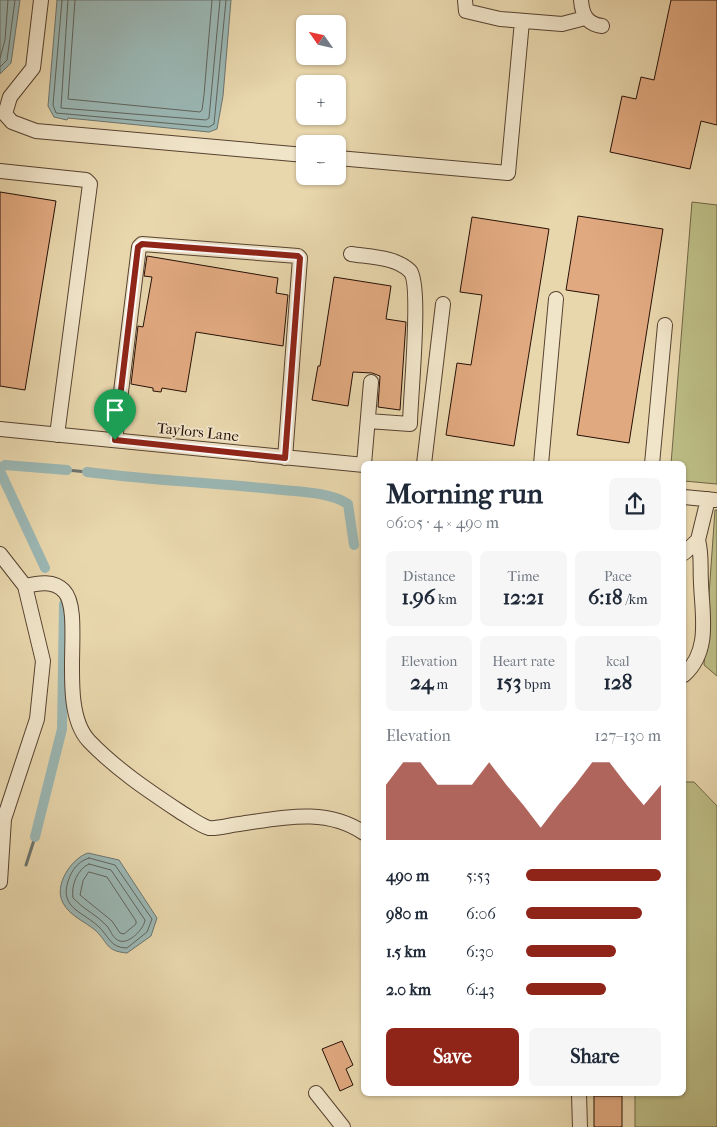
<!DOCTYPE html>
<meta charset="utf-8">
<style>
:root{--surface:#fff;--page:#f6f6f7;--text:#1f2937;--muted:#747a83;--accent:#8f2418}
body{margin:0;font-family:"IM FELL French Canon",serif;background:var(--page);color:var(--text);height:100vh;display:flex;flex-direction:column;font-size:19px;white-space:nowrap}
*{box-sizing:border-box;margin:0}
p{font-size:16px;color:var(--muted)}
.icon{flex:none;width:28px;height:28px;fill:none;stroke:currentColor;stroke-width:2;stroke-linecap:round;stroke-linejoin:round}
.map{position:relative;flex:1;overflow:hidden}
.drawer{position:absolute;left:361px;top:461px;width:325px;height:635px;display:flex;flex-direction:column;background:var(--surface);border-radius:8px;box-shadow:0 1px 4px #0004}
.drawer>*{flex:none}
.needle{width:32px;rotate:304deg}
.controls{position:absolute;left:296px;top:15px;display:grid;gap:10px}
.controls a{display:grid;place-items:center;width:50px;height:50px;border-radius:8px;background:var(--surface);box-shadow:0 1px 4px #0004;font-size:25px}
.pin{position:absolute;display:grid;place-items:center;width:42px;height:42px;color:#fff;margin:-51px -21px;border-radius:50% 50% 50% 0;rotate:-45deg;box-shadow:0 0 5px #0007}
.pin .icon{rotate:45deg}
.round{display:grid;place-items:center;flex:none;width:52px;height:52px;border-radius:8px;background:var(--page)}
.summary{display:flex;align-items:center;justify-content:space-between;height:85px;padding:0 25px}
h1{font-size:28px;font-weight:800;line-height:38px}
.metrics{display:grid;grid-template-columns:repeat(3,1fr);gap:8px;height:85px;padding:5px 25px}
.metrics div{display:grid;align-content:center;border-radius:8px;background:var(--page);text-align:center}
.metrics b{font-size:21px;font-weight:800}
.metrics small{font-size:14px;font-weight:400}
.metrics p{font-size:14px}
.chart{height:140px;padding:10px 25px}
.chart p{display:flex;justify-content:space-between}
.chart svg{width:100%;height:90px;margin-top:5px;fill:var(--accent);opacity:.7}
.button{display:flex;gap:10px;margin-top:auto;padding:10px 25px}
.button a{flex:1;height:58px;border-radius:8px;background:var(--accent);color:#fff;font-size:20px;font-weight:800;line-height:58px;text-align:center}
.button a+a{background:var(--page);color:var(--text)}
ul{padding:0 25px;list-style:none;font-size:16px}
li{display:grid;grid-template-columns:80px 60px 1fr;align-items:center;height:38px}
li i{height:12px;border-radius:6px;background:var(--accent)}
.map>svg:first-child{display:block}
.green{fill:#bcbc85;stroke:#716646}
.water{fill:#9bb7b4;stroke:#6c746e}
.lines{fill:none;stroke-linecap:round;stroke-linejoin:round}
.shore{stroke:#60645d;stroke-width:1}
.stream{stroke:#6c746e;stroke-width:3}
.canal{stroke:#9bb7b4;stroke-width:10}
.building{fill:#e1a980;stroke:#261006}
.minor-casing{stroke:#564230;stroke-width:16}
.minor{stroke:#f0e4c9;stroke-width:14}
.route-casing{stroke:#fff;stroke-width:10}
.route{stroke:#8f2418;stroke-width:6}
.labels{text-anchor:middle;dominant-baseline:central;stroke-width:4;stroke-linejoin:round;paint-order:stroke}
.street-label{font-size:15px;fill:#261006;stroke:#f0e4c9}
</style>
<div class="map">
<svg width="717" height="1127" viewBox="0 0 717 1127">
<rect width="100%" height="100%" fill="#e8d6ac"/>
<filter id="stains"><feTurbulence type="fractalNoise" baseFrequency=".004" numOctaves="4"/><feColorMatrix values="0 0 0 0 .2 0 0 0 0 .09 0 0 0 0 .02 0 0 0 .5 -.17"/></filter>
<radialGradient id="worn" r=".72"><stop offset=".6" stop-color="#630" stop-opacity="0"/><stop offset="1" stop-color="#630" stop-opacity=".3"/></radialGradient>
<path class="green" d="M692 202 717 205V484L684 481V464H671Z
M715 510H717V676L704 665Z
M684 782H694L717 806V1127H635V1094H684Z"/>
<path class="water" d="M0 0H20L11 63 0 74Z
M57 0H231L223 96 217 129 209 132 68 118 67 120 54 117 48 106Z
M88 853 119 860 157 918 151 936 127 953C105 951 109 943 95 930 84 921 70 916 63 903 53 885 72 858 88 853Z"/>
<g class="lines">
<path class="shore" d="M62 0 53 105 56 113 209 127 214 124 226 0
M68 0 61 108 206 120 209 118 220 0
M75 0 68 99 200 112 202 110 204 95 212 0
M0 58 5 40 8 0
M0 67 7 60 15 0
M89 858 115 865 152 919 147 932 127 948C110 948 109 936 98 926 80 910 57 907 70 876 74 867 80 861 89 858Z
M89 864 111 870 145 920C144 929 129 944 120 941 113 939 111 931 107 926 97 915 83 909 73 898 71 886 77 869 89 864Z
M89 872 107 877 136 921V924L124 934 120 933 112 921 80 895 83 881Z"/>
<path class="stream" d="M67 470 87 472
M26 865 35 837"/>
<path class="canal" d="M0 468 5 465 67 470
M0 471 45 568
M87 472C149 480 211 483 273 489 296 492 328 491 348 504L354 545
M35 837 62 729 64 604"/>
</g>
<path class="building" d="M671 0H717V125L701 121 690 169 610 152 622 96 636 99 641 77 654 80Z
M0 192 56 201 25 390 0 386Z
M578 216 663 229 629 443 577 435 599 295 566 290Z
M472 217 549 229 514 446 446 435 457 363 471 365 482 295 460 292Z
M147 256 278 278 276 293 288 295 283 346 196 332 186 392 162 388 161 392 153 391V388L131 384 138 326 143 327 152 277 144 276Z
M334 277 391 286 386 319 406 322 400 410 378 407 380 376 372 373 353 372 348 406 312 400 318 366H320Z
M342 1041 353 1065 346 1069 353 1085 340 1091 322 1049Z
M594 1096H622V1127H594Z"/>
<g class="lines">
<g class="minor-casing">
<path id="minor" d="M41 0 33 68 10 97 5 114 12 122 36 131 305 155
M465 0 466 11 500 19 562 24 585 18
M581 0C582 15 587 24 602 26
M338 158 508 173 522 21
M0 171 86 180 90 184 57 435
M351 254C370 257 396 257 410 271 422 284 410 400 410 424L368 421
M0 429 364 465
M115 440 139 247 142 244 298 256 300 258 285 458
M364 464 371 382
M424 464 443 304
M541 464 556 299
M652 464 665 325
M684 497 715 500
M684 553 698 540 708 499
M0 554 25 586 43 661 37 719 4 819 0 882
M25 586C38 583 54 580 64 591 85 613 56 706 89 741 117 770 149 791 182 813 189 817 201 826 209 828 217 829 230 825 239 824 282 818 325 807 364 833
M684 675C711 651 702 614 701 583 700 568 702 555 698 540
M316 1093 343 1127
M579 1094 580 1127"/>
</g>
<use href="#minor" class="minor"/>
</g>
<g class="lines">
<g class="route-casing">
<path id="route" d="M142 244 298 256 300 258 285 458 115 440 138 247Z"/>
</g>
<use href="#route" class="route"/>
</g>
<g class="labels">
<g class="street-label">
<text transform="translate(198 432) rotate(6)">Taylors Lane</text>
</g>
</g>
<rect width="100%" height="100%" filter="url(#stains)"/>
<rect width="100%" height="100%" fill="url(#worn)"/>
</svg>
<div class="controls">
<a><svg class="needle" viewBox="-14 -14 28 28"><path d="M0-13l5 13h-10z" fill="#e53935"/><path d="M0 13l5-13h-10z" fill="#747a83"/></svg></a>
<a>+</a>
<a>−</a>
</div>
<div class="pin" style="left:115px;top:440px;background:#1e9e55"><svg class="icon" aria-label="arrive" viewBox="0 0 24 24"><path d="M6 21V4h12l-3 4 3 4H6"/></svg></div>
<section class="drawer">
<div class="summary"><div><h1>Morning run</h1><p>06:05 · 4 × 490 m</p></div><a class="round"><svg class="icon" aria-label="share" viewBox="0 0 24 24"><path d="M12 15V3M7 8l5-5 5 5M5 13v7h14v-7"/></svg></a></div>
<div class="metrics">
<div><p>Distance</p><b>1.96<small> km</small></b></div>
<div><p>Time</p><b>12:21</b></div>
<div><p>Pace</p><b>6:18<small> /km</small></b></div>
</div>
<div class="metrics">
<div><p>Elevation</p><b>24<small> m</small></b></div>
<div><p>Heart rate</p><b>153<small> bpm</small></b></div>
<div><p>kcal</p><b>128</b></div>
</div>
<div class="chart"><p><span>Elevation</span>127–130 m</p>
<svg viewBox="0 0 160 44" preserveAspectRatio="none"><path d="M0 44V17L10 6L20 6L30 17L40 17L50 17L60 6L70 17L80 27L90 38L100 27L110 17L120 6L130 6L140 17L150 27L160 17V44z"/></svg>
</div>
<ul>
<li><b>490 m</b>5:53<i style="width:100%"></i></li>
<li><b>980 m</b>6:06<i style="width:86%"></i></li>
<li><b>1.5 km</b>6:30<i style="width:67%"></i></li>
<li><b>2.0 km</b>6:43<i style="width:59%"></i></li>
</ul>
<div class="button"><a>Save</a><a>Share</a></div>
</section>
</div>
